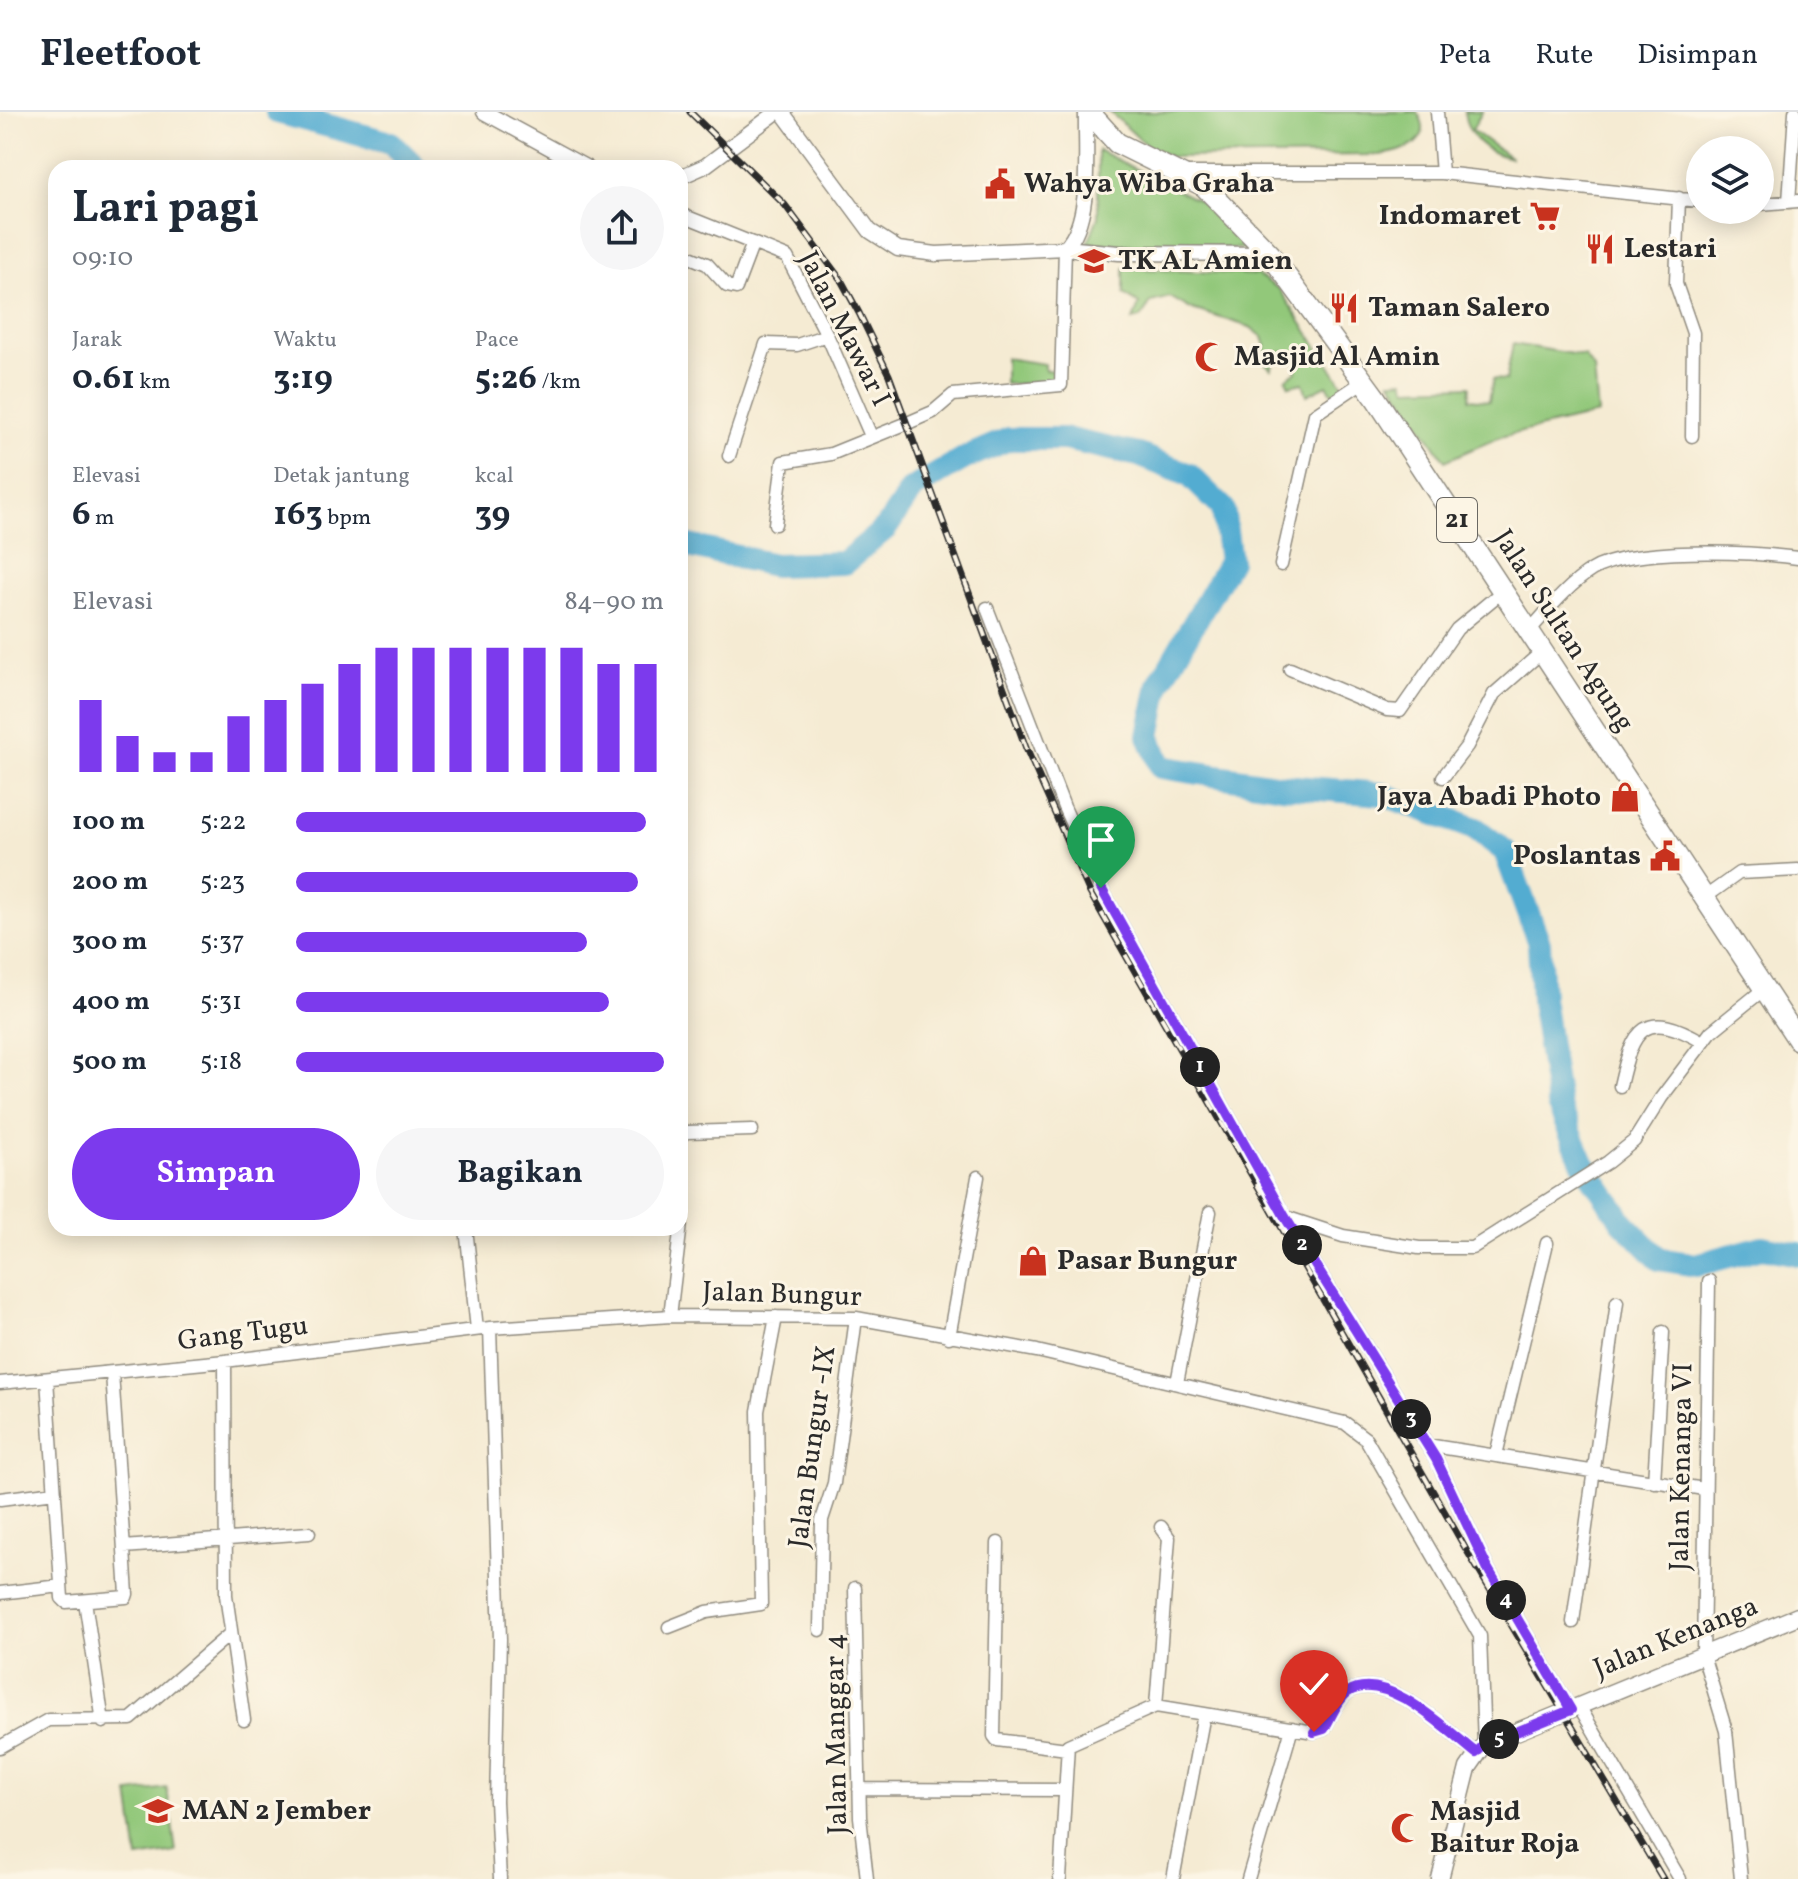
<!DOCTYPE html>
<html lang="id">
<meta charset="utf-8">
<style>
:root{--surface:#fff;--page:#f6f6f7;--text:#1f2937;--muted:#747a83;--line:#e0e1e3;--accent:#7c3aed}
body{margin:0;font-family:Vollkorn,serif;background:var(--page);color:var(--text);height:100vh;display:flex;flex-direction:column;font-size:30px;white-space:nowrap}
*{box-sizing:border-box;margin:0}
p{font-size:26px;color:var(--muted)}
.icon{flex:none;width:44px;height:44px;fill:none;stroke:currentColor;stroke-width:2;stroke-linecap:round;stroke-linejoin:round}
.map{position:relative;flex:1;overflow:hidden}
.drawer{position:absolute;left:48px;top:48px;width:640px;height:1076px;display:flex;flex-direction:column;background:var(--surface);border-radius:24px;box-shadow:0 4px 20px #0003}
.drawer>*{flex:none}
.controls{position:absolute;left:1686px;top:24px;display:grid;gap:16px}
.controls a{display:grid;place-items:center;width:88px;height:88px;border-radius:50%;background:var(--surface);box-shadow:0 4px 20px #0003;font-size:40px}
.pin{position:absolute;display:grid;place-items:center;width:68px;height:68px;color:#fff;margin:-82px -34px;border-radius:50% 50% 50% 0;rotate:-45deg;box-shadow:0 0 8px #0007}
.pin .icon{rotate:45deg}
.km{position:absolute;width:40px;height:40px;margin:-20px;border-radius:50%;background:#222;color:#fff;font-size:22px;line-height:40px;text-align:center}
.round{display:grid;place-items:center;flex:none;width:84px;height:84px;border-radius:42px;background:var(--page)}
.headline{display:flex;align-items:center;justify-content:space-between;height:136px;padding:0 24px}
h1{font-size:44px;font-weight:700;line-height:60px}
.stats{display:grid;grid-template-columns:repeat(3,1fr);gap:12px;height:136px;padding:8px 24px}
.stats div{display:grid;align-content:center}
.stats b{font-size:34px;font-weight:700}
.stats small{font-size:22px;font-weight:400}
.stats p{font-size:22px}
.chart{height:224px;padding:16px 24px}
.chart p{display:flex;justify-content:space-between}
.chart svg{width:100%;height:144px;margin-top:8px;stroke:var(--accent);stroke-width:6}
.button{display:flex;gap:16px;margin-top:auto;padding:16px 24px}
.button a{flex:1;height:92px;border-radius:48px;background:var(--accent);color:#fff;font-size:32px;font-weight:700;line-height:92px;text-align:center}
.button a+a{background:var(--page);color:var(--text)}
ul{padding:0 24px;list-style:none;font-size:26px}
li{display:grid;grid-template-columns:128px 96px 1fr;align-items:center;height:60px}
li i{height:20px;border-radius:10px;background:var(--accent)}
header{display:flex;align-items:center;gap:48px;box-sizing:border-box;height:112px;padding:0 40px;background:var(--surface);border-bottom:2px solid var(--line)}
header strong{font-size:38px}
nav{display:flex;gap:44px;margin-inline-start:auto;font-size:28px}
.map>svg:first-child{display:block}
.green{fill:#92c87a;stroke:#5e7a52;stroke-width:2}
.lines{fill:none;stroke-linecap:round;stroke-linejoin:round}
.river{stroke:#53acd1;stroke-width:24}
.minor-casing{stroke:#908b7f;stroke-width:15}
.tertiary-casing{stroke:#908b7f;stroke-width:17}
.secondary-casing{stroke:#908b7f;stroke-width:19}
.trunk-casing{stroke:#908b7f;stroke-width:23}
.minor{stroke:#fff;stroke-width:12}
.tertiary{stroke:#fff;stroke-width:14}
.secondary{stroke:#fff;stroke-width:16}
.trunk{stroke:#fff;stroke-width:20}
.rail-casing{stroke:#2b2b2b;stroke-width:7}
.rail{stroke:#fcf5e5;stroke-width:4;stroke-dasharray:12;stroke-linecap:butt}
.route-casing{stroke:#fff;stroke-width:16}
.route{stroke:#7c3aed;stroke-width:10}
.labels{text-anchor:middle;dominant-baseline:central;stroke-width:6;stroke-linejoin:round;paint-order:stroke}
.shield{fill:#fcf5e5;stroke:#6a6863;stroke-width:2}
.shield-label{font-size:26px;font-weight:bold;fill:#2b2b2b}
.poi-label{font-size:28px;font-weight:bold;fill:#2b2b2b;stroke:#fcf5e5;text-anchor:start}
.street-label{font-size:28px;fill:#2b2b2b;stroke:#fcf5e5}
</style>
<header>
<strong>Fleetfoot</strong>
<nav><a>Peta</a><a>Rute</a><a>Disimpan</a></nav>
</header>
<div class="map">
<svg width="1798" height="1767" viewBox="0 0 1798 1767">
<rect width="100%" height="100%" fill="#fcf5e5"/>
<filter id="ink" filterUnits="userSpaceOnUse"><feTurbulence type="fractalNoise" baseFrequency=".0125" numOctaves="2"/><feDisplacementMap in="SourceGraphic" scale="16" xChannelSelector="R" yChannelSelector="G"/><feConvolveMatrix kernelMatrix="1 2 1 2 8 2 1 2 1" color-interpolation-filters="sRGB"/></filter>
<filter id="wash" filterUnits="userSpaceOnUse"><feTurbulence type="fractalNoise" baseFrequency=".006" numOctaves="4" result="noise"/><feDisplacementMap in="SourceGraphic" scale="32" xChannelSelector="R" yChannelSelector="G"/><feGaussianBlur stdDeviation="1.8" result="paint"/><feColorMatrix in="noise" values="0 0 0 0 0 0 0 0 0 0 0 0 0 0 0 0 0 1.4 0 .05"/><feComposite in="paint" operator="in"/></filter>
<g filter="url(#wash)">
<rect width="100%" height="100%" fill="#f5ebd3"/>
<path class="green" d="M1110 0H1417C1437 30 1403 40 1380 43L1170 45 1147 34Z
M1464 0H1482L1472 18 1511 46C1486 41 1467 25 1464 0Z
M1098 38 1205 92 1252 137 1088 131 1098 105Z
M1124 156 1257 163 1279 177 1345 276 1333 282 1327 273 1307 283 1303 271 1289 274 1286 267 1297 259 1295 245 1287 240 1278 241 1271 257 1264 250 1266 234 1263 225 1250 215 1189 196 1170 185 1151 190 1141 206 1133 208 1139 192 1124 182Z
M1513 232 1584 244 1594 257 1598 302 1500 325 1445 349 1391 269 1404 268 1407 276 1470 274 1469 287 1489 289 1493 267 1506 268Z
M1005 246 1045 252V258L1056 259 1054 271 1005 272Z
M167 1676 176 1740 138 1746 129 1681Z"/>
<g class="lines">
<path class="river" d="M277 0 391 31 416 56
M680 432 774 453 844 451 886 416 912 377 965 346 1009 327H1065L1139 343 1189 363 1223 396 1230 449 1159 572 1149 624 1161 655 1282 674 1382 682 1476 717 1505 739 1539 831 1542 887 1558 992 1583 1051 1622 1109 1659 1147 1696 1153 1762 1135 1798 1142"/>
</g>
</g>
<g filter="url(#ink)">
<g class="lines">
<g class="minor-casing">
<path id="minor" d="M1437 0 1442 61
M1185 61H1442L1700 89
M1679 86 1676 172 1693 221 1692 324
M1789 90 1795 0
M1760 92 1798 89
M680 102 787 145 827 223 871 324
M680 141 707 152 727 174 736 176 753 131
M729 344 766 232 797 233 827 223
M775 412 783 350 831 342 910 310 933 300 953 283 1061 273 1065 136
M1281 453 1315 302 1364 269
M987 496 1064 695 1101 776 1285 1105 1436 1347 1488 1457 1571 1598
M1530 518C1549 497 1568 473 1592 458 1631 434 1751 440 1798 446
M1290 557 1387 598 1400 599 1457 517 1504 478
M1443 665 1467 634 1494 582 1544 538
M1704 786 1739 761 1798 758
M1620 974C1633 916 1644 896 1703 930
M680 1024 687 1020 752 1018
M1285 1105 1343 1124 1419 1136H1472L1608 1050 1634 1029 1661 986 1711 920 1764 877
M466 1116 477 1217
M1709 1169 1703 1543 1726 1619 1741 1767
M670 1204 683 1095 680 1053
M490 1216 500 1527 496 1689 500 1767
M949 1225 978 1065
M225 1249 226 1483 244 1608
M47 1267 62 1486 66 1490 126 1485 127 1482 112 1261
M0 1271 225 1249 490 1216 671 1204 856 1206 1037 1239 1345 1311 1366 1327 1480 1524 1484 1633
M1177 1271 1210 1100
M1427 1333 1704 1377
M1496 1343 1547 1131
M1654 1370 1663 1220
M0 1387 55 1380
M998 1431 994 1624 997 1628 1067 1637
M124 1435 309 1421
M855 1476 860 1705 867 1767
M0 1481 61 1474
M85 1489 103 1610
M1573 1510 1617 1190
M669 1515 707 1500 761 1492 758 1299 776 1205
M820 1518 822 1408 834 1371 856 1206
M1156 1594 1169 1426 1161 1415
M1579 1594 1680 1767
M0 1635 48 1608 131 1607 231 1521
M859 1677 1065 1678
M1060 1767 1068 1633 1156 1594 1314 1620 1324 1617C1331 1605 1337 1588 1348 1580 1385 1556 1448 1619 1476 1641
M1173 1767 1204 1602
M1248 1767 1292 1616"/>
</g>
<g class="tertiary-casing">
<path id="tertiary" d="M484 0 587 56
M782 0 870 119 898 137 936 142 1065 136 1119 141 1270 142
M680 65 705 54 777 0
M1065 136C1093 109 1085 37 1086 0"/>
</g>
<g class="secondary-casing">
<path id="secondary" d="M1440 1767 1468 1656 1484 1633 1798 1504"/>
</g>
<g class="trunk-casing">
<path id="trunk" d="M1089 0 1117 31 1204 74 1270 142 1375 285 1798 928"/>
</g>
<use href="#minor" class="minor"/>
<use href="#tertiary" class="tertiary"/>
<use href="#secondary" class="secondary"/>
<use href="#trunk" class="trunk"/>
<g class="rail-casing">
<path id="rail" d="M690 0 785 93 841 168 859 201 889 263 1026 636 1090 781 1463 1432 1663 1767"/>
</g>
<use href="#rail" class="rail"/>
</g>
</g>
<g class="lines" filter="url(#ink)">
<g class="route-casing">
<path id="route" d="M1101 776 1285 1105 1436 1347 1488 1457 1571 1598 1484 1633 1476 1641C1448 1619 1385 1556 1348 1580 1337 1588 1331 1606 1324 1617L1314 1620"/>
</g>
<use href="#route" class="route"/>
</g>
<defs>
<g id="civic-bare" transform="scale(2.4)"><path d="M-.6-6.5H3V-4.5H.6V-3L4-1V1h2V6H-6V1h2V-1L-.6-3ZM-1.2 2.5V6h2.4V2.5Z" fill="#c8321e" stroke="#fcf5e5" stroke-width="2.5" paint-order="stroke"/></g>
<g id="supermarket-bare" transform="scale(2.4)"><path d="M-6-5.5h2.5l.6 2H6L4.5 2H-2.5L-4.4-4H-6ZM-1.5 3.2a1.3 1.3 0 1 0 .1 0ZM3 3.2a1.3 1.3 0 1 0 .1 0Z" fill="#c8321e" stroke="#fcf5e5" stroke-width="2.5" paint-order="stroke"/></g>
<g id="restaurant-bare" transform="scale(2.4)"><path d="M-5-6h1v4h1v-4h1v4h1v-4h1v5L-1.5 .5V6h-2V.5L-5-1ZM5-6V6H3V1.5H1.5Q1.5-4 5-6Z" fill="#c8321e" stroke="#fcf5e5" stroke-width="2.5" paint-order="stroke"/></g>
<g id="school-bare" transform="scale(2.4)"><path d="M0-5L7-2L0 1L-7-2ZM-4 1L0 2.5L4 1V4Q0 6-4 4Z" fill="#c8321e" stroke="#fcf5e5" stroke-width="2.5" paint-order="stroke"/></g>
<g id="mosque-bare" transform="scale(2.4)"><path d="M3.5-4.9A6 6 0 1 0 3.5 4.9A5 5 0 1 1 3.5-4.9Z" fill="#c8321e" stroke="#fcf5e5" stroke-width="2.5" paint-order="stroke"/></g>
<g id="shop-bare" transform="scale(2.4)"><path d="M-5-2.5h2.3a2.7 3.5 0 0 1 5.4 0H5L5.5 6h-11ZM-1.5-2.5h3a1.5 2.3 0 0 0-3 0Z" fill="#c8321e" stroke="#fcf5e5" stroke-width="2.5" paint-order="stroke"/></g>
</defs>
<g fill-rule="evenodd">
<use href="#civic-bare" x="1000" y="72"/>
<use href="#supermarket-bare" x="1545" y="104"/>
<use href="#restaurant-bare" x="1600" y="137"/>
<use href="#school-bare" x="1094" y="149"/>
<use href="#restaurant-bare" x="1344" y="196"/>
<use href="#mosque-bare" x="1210" y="245"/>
<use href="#shop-bare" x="1625" y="685"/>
<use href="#civic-bare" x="1665" y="744"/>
<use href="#shop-bare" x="1033" y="1149"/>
<use href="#school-bare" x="158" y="1699"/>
<use href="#mosque-bare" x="1406" y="1716"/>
</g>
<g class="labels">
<rect class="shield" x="1437" y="386" width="40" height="44" rx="6"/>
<g class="shield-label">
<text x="1457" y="408">21</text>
</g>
<g class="poi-label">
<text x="1024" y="72">Wahya Wiba Graha</text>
<text x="1521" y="104" text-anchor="end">Indomaret</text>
<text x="1624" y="137">Lestari</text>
<text x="1118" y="149">TK AL Amien</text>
<text x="1368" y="196">Taman Salero</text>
<text x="1234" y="245">Masjid Al Amin</text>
<text x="1601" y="685" text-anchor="end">Jaya Abadi Photo</text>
<text x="1641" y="744" text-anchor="end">Poslantas</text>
<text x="1057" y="1149">Pasar Bungur</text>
<text x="182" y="1699">MAN 2 Jember</text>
<text x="1430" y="1700">Masjid<tspan x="1430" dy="32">Baitur Roja</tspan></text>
</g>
<g class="street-label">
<text transform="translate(844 217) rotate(63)">Jalan Mawar I</text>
<text transform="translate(1563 519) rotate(57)">Jalan Sultan Agung</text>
<text transform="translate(782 1183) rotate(2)">Jalan Bungur</text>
<text transform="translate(243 1222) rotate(-7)">Gang Tugu</text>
<text transform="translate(813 1335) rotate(-82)">Jalan Bungur -IX</text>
<text transform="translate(1682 1355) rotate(-89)">Jalan Kenanga VI</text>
<text transform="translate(1676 1526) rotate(-22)">Jalan Kenanga</text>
<text transform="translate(837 1622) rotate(-91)">Jalan Manggar 4</text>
</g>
</g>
</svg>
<div class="controls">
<a><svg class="icon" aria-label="layers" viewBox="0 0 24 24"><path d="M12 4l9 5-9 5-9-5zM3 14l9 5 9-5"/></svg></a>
</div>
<div class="pin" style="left:1101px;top:776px;background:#1e9e55"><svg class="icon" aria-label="arrive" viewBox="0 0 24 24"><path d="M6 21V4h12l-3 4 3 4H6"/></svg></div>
<div class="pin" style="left:1314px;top:1620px;background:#d93025"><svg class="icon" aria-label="check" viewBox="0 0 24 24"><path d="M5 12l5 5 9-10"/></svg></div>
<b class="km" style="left:1200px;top:955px">1</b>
<b class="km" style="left:1302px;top:1133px">2</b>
<b class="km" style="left:1411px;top:1307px">3</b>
<b class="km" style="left:1506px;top:1488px">4</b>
<b class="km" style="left:1499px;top:1627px">5</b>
<section class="drawer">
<div class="headline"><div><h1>Lari pagi</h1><p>09:10</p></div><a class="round"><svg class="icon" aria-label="share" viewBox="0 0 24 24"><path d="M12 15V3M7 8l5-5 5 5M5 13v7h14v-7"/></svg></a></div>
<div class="stats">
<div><p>Jarak</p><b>0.61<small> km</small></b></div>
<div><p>Waktu</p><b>3:19</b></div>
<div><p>Pace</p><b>5:26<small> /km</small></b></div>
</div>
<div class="stats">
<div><p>Elevasi</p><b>6<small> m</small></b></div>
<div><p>Detak jantung</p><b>163<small> bpm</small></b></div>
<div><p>kcal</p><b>39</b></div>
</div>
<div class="chart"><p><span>Elevasi</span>84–90 m</p>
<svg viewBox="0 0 160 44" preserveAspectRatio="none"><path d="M5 44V22M15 44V33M25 44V38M35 44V38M45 44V27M55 44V22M65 44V17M75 44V11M85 44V6M95 44V6M105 44V6M115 44V6M125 44V6M135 44V6M145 44V11M155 44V11"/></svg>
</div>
<ul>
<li><b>100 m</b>5:22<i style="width:95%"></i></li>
<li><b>200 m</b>5:23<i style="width:93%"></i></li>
<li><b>300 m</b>5:37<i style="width:79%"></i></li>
<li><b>400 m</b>5:31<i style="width:85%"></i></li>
<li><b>500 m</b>5:18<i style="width:100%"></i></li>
</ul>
<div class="button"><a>Simpan</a><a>Bagikan</a></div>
</section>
</div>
